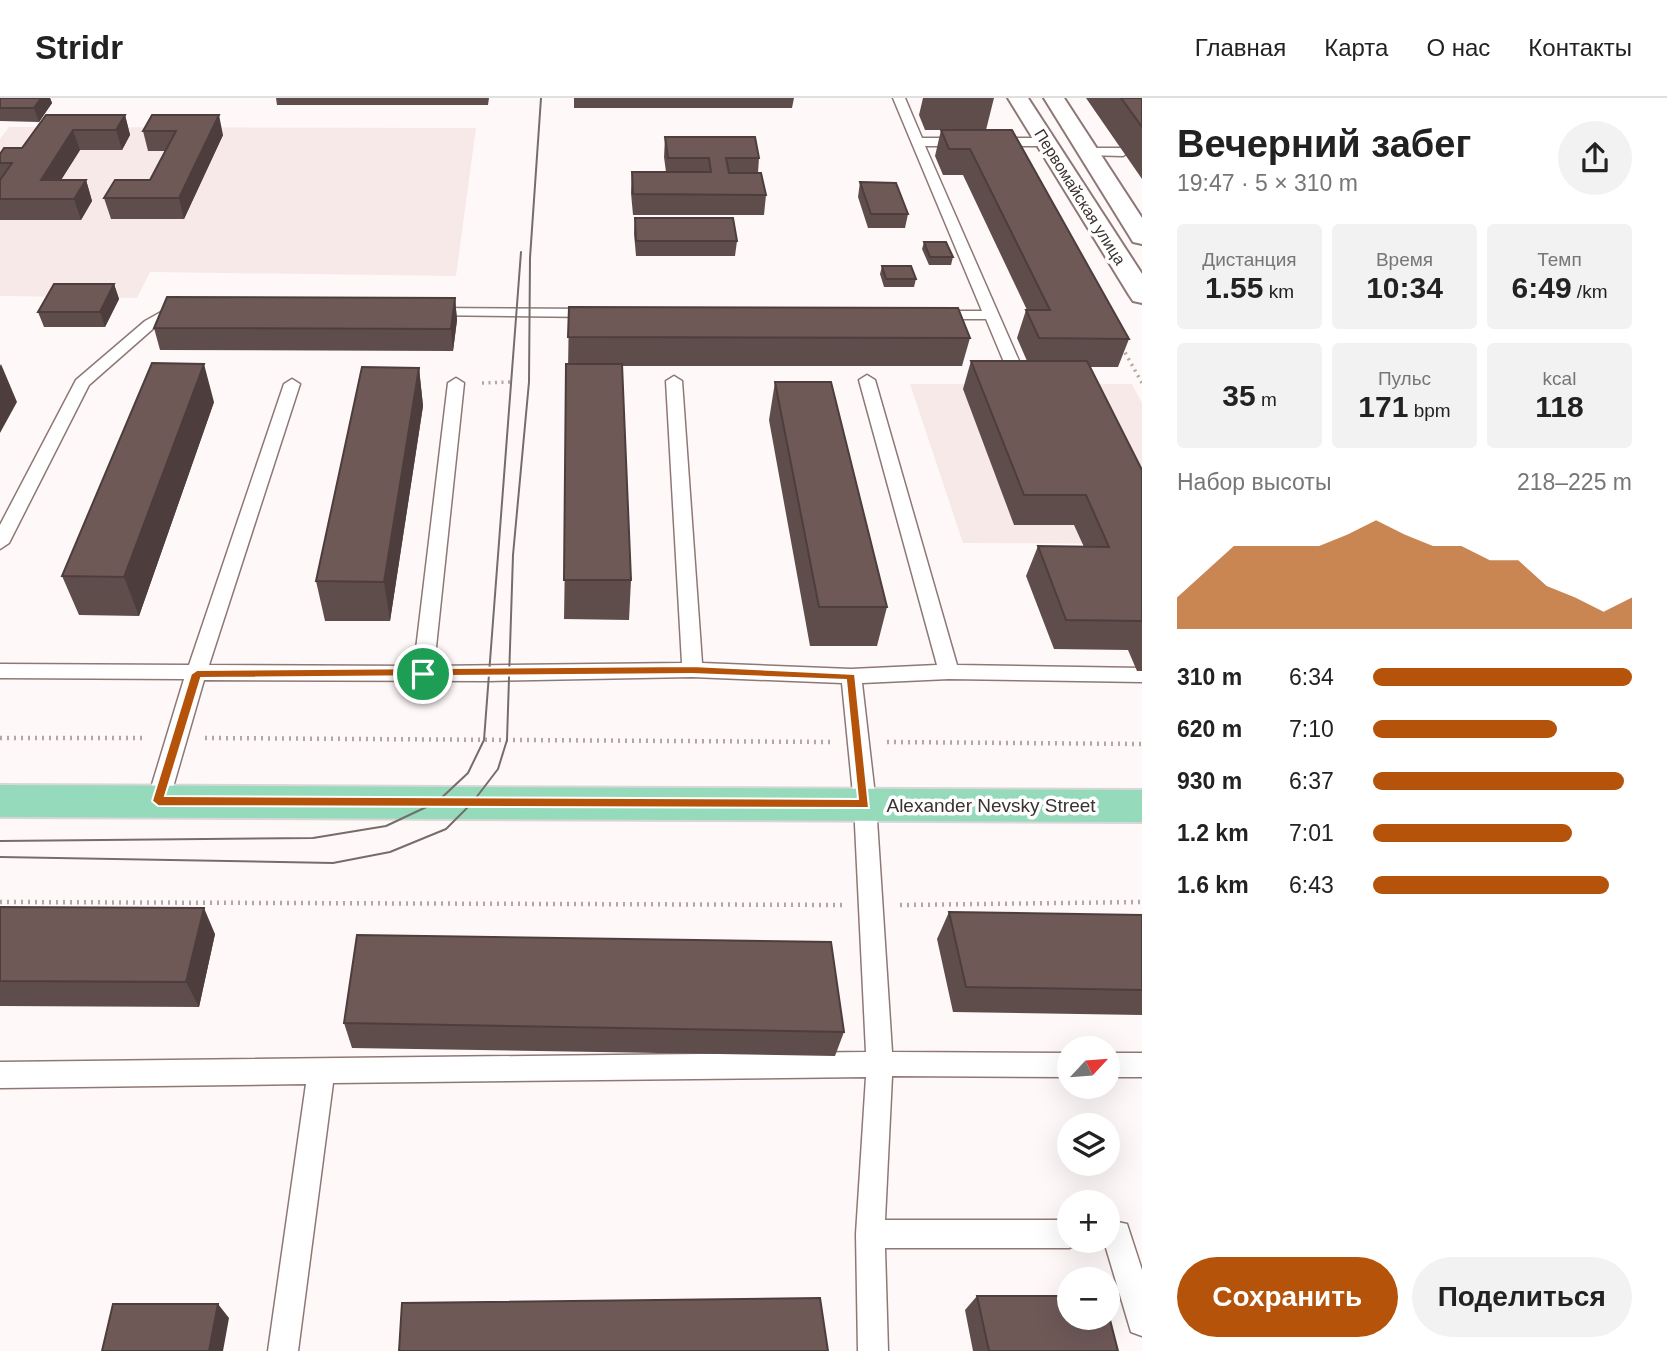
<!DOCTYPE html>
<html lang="ru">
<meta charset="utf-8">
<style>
:root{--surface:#fff;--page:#f2f2f2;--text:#222;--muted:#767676;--line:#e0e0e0;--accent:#b45309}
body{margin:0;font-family:Helvetica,sans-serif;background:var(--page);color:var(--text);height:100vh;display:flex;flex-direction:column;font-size:26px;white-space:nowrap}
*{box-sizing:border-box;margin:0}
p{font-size:23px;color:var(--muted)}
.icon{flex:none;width:38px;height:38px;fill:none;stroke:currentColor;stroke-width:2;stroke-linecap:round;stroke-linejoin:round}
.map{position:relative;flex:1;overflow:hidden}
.details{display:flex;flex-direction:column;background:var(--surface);width:525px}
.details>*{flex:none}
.needle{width:46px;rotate:64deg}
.tools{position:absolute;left:1057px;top:938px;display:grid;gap:14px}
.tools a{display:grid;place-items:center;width:63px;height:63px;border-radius:50%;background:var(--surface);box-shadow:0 7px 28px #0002;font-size:35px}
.pin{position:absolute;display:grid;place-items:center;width:60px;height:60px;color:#fff;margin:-30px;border:4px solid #fff;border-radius:50%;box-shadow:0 2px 7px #0007}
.round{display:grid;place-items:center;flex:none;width:74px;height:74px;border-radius:37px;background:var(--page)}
.head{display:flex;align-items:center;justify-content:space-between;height:119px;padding:0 35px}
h1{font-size:38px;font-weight:600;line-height:52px}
.stats{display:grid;grid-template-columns:repeat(3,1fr);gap:10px;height:119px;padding:7px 35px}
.stats div{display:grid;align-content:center;border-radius:7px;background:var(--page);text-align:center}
.stats b{font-size:30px;font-weight:600}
.stats small{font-size:19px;font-weight:400}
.stats p{font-size:19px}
.chart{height:196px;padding:14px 35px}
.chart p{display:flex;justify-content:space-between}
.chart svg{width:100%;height:126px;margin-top:7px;fill:var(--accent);opacity:.7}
.button{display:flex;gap:14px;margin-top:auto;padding:14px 35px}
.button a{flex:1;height:80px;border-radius:42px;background:var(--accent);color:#fff;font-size:28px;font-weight:600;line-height:80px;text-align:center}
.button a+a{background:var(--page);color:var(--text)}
ul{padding:0 35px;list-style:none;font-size:23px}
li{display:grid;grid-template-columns:112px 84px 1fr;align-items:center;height:52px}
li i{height:18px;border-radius:9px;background:var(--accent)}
header{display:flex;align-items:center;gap:42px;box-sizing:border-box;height:98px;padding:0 35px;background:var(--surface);border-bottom:2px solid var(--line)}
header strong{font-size:33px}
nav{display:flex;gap:38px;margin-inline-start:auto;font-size:24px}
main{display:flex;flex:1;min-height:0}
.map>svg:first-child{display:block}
.built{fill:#f7e9e8}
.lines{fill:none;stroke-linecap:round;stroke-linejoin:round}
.lane-casing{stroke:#8e7876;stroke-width:3}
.secondary-casing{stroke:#8e7876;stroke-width:4}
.primary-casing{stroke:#d8d6d6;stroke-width:4}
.path-far1{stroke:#afa8a7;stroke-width:3.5;stroke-dasharray:2 4.5;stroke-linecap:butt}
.path{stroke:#afa8a7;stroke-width:4.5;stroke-dasharray:2 5;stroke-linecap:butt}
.lane{fill:#fff;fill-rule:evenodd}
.secondary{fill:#fff;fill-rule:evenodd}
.primary{fill:#94dabb;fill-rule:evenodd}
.tram{stroke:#746d6c;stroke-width:2}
.wall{fill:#5f4d4b}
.shaded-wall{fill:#4d3e3d}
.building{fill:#6e5957;stroke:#4d3e3d;stroke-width:2}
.route{fill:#b45309;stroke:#fff;stroke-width:2;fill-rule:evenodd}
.labels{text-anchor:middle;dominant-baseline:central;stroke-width:7;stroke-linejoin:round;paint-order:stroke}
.far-street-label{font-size:16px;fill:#3a3130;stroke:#fff}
.street-label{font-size:19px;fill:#3a3130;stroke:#fff}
</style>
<header>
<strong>Stridr</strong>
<nav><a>Главная</a><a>Карта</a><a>О нас</a><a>Контакты</a></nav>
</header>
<main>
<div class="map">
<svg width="1142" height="1253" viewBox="0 0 1142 1253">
<rect width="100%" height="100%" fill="#fef9f8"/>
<path class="built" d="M9 29 476 30 456 178 150 174 137 200 0 198V41Z
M910 286H1132L1142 305V446L963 445Z"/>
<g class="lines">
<g class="lane-casing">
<path id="lane" d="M893 0H905L922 40H1044L1050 44 1044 48H925L1027 281 1025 284 1019 286 1011 281 986 221H933L926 217 933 213H982Z
M1088 50H1123L1129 54 1123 58 1084 57V51Z
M183 209 188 210 190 213 188 216 171 220 155 229 89 287 9 445 0 451V427L76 282 145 223 161 214Z
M429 210 596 211 603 215 596 219 424 217 422 214Z
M867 277 875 282 957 567 1142 570V584L949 581 862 585 876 706 892 954 1069 955V979L892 978 885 1122H1069V1143H1081L1079 1146 1069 1150H885L888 1253H858L856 1136 866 979 333 985 298 1253H268L306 986 0 990V964L866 954 854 706 842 585 692 579 488 583 204 582 169 703 166 709 158 712 150 709 147 703 184 581 0 580V566L189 567 284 286 292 281 300 286 209 567 414 568 448 285 456 280 464 285 434 568 682 565 666 283 674 278 682 283 702 565 851 571 937 567 859 282Z
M1108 955H1142V979H1108Z
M1108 1122 1127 1126 1142 1172V1238L1131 1234 1106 1150 1096 1143H1108Z"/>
</g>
<g class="secondary-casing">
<path id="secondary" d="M1008 0H1028L1142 176V205L1133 203 1129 197Z
M1044 0H1064L1142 120V146L1133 144 1130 139Z"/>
</g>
<g class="primary-casing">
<path id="primary" d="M0 687 1142 692V724L0 719Z"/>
</g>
<path class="path-far1" d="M1122 249 1142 285
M482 285 511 284"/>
<path class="path" d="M0 640H147
M205 640 830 644
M887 644 1142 646
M0 804 843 807
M900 807 1142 804"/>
<use href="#lane" class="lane"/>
<use href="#secondary" class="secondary"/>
<use href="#primary" class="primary"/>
<path class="tram" d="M0 743 313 740 386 728 437 704 468 675 484 642 521 154
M0 759 333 765 390 754 446 731 472 705 498 671 507 642 513 457 529 284 530 160 541 0"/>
</g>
<path class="wall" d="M0 0H50L52 5 39 24 0 23Z
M276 0H489L488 7H277Z
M574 0H794L792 10H574Z
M923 0H994L986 32 1129 241 1118 269H1090L1142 372V573H1137L1128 552 1054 551 1026 478 1038 448 1084 449 1074 427H1014L963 291 971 263H1027L1017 240 1026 212H1027L963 77H943L935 58 941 32H960H925L919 17Z
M1086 0H1142V81Z
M46 17H125L130 37 122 52H80L61 82H86L92 103 81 122H0V56L22 50Z
M152 17 223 37 184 121H111L104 100 150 82 165 53H148L143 33Z
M665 39 759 60 758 75 766 97 764 117H633L631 95 632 74H666L664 59Z
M860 84 908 116 905 130H868L858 99Z
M635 120 737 143 735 158H636L634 135Z
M924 144 953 159 951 167H929L922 151Z
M882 168 916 181 914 189H884L880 176Z
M114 186 119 201 105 229H44L38 214Z
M455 200 457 222 453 253 160 252 154 230Z
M569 209 970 240 962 268H622L631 482 629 522 564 521Z
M419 270 423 308 390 523H325L316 483Z
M775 284 887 509 877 548H810L769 322Z
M214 304 139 518 79 517 62 478Z
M0 809 215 836 199 909 0 908Z
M949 814 1142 817V917L953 914 937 841Z
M344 925 844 934 835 958 352 950Z
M977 1198 1118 1253H973L965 1212Z"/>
<path class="shaded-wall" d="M41 0H50L52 5 39 24 34 10Z
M125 17 130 37 122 52 116 32Z
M219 17 223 37 184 121 179 100Z
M73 32 80 52 49 101 41 82Z
M86 82 92 103 81 122 74 101Z
M114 186 119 201 105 229 100 214Z
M455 200 457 222 453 253 451 231Z
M1 266 17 304 0 335V268Z
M204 266 214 304 139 518 124 479Z
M419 270 423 308 390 523 384 484Z
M204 810 215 836 199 909 186 884Z
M218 1206 229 1220 223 1253H209Z"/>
<path class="building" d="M0 0H41L34 10H0Z
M1121 0H1142V29Z
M46 17H125L116 32H73L41 82H86L74 101H0V82L12 65H0V56L4 50H22Z
M152 17H219L179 100H104L115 82H150L176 33H143Z
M941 32H1012L1129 241 1039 240 1026 212H1050L970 51H949Z
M665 39H755L759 60H726L729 75H761L766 97 633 96 632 74H711L709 60H668Z
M860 84 896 85 908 116H871Z
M635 120H733L737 143H636Z
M924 144H946L953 159H930Z
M882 168H911L916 181H886Z
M54 186H114L100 214H38Z
M167 199 455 200 451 231 154 230Z
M569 209 958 210 970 240 568 239Z
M971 263H1087L1142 372V523L1066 522 1038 448 1109 449 1086 397H1024Z
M152 265 204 266 124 479 62 478Z
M566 266H622L631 482H564Z
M362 269 419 270 384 484 316 483Z
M775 284H831L887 509H819Z
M0 809 204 810 186 884 0 883Z
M949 814 1142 817V892L966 889Z
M357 837 831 844 844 934 344 925Z
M977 1198H1069V1220H1108V1214L1118 1253H989Z
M820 1200 828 1253H399L402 1205Z
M113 1206H218L209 1253H102Z"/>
<path class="route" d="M692 568 855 576 869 710 158 708 152 703 191 576 197 572ZM692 576 846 582 858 701 165 698 201 580Z"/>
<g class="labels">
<g class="far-street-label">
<text transform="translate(1080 99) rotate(58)">Первомайская улица</text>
</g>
<g class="street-label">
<text x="991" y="707">Alexander Nevsky Street</text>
</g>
</g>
</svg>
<div class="tools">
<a><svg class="needle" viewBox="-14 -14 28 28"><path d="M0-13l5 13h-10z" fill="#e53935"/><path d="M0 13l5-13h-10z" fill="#767676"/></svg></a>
<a><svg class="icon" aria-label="layers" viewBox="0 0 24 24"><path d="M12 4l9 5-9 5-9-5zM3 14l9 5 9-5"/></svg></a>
<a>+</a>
<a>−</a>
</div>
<div class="pin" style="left:423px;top:576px;background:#1e9e55"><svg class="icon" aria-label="arrive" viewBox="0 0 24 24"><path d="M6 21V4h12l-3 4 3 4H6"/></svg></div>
</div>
<section class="details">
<div class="head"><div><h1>Вечерний забег</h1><p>19:47 · 5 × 310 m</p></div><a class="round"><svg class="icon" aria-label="share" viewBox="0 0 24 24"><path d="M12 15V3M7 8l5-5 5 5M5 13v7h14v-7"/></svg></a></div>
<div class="stats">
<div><p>Дистанция</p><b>1.55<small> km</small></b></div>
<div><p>Время</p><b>10:34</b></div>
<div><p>Темп</p><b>6:49<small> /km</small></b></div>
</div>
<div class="stats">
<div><b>35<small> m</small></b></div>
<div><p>Пульс</p><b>171<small> bpm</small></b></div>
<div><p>kcal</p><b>118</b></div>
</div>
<div class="chart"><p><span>Набор высоты</span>218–225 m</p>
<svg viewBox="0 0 160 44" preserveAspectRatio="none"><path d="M0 44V33L10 24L20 15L30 15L40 15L50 15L60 11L70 6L80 11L90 15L100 15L110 20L120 20L130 29L140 33L150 38L160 33V44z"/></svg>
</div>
<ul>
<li><b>310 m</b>6:34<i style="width:100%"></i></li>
<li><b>620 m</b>7:10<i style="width:71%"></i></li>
<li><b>930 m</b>6:37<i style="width:97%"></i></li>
<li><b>1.2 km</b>7:01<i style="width:77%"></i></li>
<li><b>1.6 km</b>6:43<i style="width:91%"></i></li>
</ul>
<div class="button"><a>Сохранить</a><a>Поделиться</a></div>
</section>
</main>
